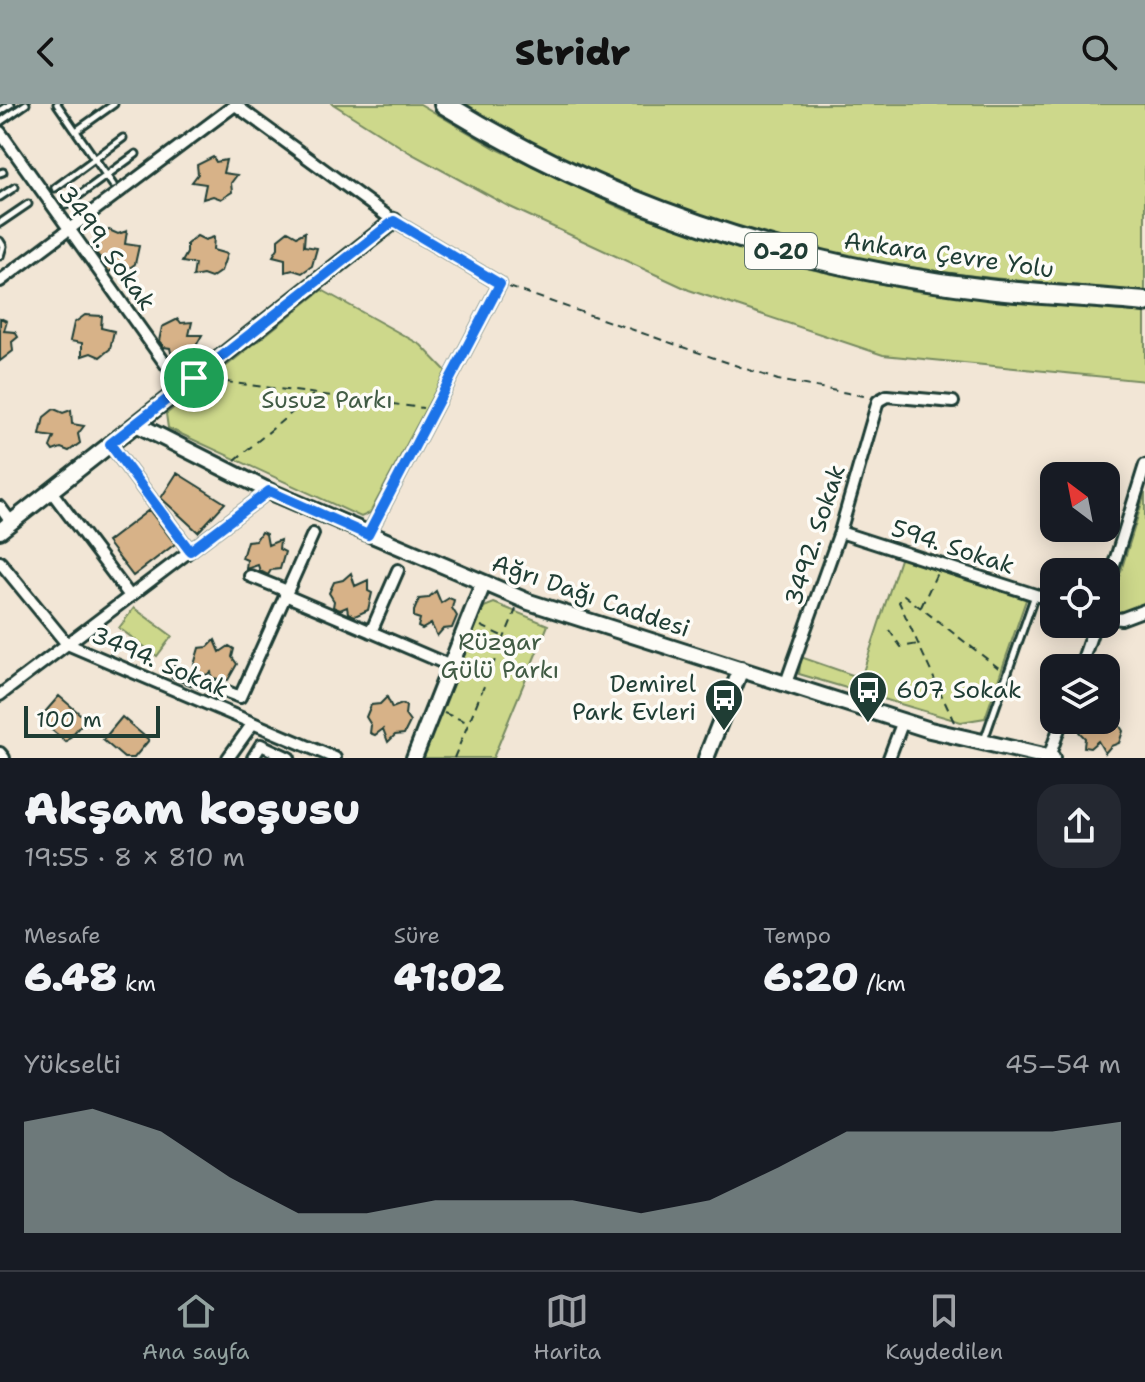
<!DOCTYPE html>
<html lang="tr">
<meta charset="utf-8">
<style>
:root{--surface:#171b24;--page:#242831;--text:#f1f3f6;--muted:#9ea1a6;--line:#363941;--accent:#92a19f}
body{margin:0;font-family:"Shantell Sans",sans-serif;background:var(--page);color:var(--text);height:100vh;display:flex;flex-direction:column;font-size:30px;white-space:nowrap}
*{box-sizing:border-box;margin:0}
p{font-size:26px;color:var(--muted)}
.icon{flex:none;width:44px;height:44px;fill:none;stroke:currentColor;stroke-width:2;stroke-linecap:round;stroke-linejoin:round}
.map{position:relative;height:654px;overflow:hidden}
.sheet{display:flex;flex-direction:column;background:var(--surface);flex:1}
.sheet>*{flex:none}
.needle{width:52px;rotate:328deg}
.buttons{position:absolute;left:1040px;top:358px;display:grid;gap:16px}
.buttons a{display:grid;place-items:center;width:80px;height:80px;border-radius:16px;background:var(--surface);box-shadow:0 4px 20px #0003;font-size:40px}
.scale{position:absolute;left:24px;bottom:20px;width:136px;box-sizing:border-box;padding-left:8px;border:4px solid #1f3d34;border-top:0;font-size:22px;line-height:28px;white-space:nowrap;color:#1f3d34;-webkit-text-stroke:6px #fdfcf7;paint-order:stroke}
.pin{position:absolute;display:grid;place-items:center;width:68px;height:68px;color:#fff;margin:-34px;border:4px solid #fff;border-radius:50%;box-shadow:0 2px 8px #0007}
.round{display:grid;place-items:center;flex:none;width:84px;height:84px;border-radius:24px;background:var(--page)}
.headline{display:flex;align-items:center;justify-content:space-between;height:136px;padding:0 24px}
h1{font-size:44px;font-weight:800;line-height:60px}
.stats{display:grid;grid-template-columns:repeat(3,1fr);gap:12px;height:136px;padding:8px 24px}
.stats div{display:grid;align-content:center}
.stats b{font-size:40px;font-weight:800}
.stats small{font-size:22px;font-weight:400}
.stats p{font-size:22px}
.chart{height:224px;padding:16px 24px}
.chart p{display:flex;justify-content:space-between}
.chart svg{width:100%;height:144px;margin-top:8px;fill:var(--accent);opacity:.7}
header{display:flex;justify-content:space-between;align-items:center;height:104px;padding:0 24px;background:var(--accent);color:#111;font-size:36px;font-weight:800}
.tabs{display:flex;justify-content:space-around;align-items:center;height:112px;border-top:2px solid var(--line);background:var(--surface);font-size:22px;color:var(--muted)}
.tabs a{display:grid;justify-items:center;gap:4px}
.tabs .active{color:var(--accent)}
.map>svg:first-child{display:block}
.green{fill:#cdd88b;stroke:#768a60;stroke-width:2}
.building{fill:#d7b288;stroke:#1f3d34;stroke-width:2}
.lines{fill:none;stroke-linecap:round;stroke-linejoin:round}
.lane-casing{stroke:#1f3d34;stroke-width:11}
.street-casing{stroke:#1f3d34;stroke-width:16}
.secondary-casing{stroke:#1f3d34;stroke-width:20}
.highway-casing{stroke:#1f3d34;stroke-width:24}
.path{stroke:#1f3d34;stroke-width:2;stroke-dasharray:8 6;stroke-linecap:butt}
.lane{stroke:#fdfcf7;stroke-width:5}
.street{stroke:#fdfcf7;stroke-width:10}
.secondary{stroke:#fdfcf7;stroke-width:14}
.highway{stroke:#fdfcf7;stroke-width:18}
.route-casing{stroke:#fff;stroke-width:16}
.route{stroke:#1a73e8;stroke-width:10}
.labels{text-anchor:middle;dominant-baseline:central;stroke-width:7;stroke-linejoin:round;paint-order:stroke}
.shield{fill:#fdfcf7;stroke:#62766e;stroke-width:2}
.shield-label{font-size:22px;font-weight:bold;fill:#1f3d34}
.street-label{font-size:24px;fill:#1f3d34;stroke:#fdfcf7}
.park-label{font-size:24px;fill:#425c45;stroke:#fdfcf7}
.poi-label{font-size:24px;fill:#1f3d34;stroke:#fdfcf7;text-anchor:end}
</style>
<header><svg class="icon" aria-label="back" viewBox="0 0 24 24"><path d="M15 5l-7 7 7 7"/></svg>Stridr<svg class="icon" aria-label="search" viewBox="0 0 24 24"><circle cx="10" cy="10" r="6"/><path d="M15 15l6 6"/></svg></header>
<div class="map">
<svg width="1145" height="654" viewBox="0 0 1145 654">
<rect width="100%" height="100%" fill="#f2e6d6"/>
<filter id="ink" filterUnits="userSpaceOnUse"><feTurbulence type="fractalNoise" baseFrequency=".0125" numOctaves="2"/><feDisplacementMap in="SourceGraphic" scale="16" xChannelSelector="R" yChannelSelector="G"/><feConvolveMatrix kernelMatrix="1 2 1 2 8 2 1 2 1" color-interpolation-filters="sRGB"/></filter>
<g filter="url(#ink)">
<path class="green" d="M333 0H420L495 44 625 106 777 158 916 187 1145 209V277L883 251 689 186 508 102 412 50Z
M463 0H1145V187C1068 181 992 176 916 164 755 140 603 82 463 0Z
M322 186 421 241 446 267 370 409 361 413 168 324 166 310Z
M1145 389V501L1122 510 1108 509Z
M901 452 1027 493 985 614 961 618 799 570 801 553 861 574Z
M494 499 548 521 493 654H422L484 503Z
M134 504 172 532 157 552 119 524Z"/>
<path class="building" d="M213 53 216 58 226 56 223 69 237 71 231 79 232 88 221 95 213 92 203 95 206 80 192 78 198 70 197 61Z
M109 126 118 130 127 127 125 140 139 142 135 160 124 168 116 164 109 168 105 162 108 153 100 154 95 148 100 143 97 139 99 134Z
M288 127 297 132 305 128 304 142 317 144 312 162 302 169 293 166 285 168V155L273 152 278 144V135Z
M197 132 205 136 214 133 213 146 227 150 221 167 211 174 203 171 193 173 195 160 182 158 187 149V140Z
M85 211 102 212 101 224 114 227 110 245 100 253 91 249 82 252V239L70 237 74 219Z
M0 214 7 217 4 227 15 228 18 233 12 238 13 247 0 257Z
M178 215 181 219 192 218 189 231H202L197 240 198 249 188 257 179 254 173 257 170 244 164 243 159 237 162 223Z
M54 305 63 309 71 306 72 320 84 322 78 330 80 339 69 347 61 344 53 347 50 343 54 333 40 331 44 313Z
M177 369 225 399 198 428 161 394Z
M149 406 175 440 133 472 107 438Z
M261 428 266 430 268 441 280 436 279 445 285 448 280 465 271 466 268 471 260 467 258 461 246 465 247 456 242 454 247 437 256 436Z
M351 469 355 482 368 476V487L372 489 368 506 355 512 348 509 347 503 340 506 333 503 334 497 329 489 334 478 343 476Z
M436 487 441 499 449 494 454 496 452 504 457 512 452 524 443 525 437 532 431 520 422 525 418 523 420 515 414 513V507L419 495 428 494Z
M215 536 220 548 229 542 234 545 232 553 237 560 228 576 212 574 211 568 206 571 198 568 199 563 194 561 199 544 208 543Z
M59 592 86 615 66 638 39 615Z
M387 593 392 604 402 600 406 602 405 611 410 618 404 630 395 631 388 638 383 625 375 631 370 629 371 621 366 613 371 601 380 600Z
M1113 610 1123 627 1119 639 1111 642 1105 649 1098 637 1090 644 1084 643 1085 634 1079 628 1082 616H1109Z
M122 613 149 636 134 654H124L103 636Z"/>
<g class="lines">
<g class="lane-casing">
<path id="lane" d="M57 0 113 81
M0 7 11 0
M0 18 26 0
M76 27 114 0
M0 69 3 68
M55 84 123 34
M0 93 15 83
M66 101 136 50
M0 119 28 100
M0 137 3 142 0 152
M984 636 1035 491"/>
</g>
<g class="street-casing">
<path id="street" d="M234 0 394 117 500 180 368 431
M0 28 182 283
M0 177 235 1
M110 340 190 447
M51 387 130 492
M0 403 11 418
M840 428 1054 497
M0 458 67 540 335 654
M250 472 287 487
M1106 486 1145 361
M285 491 451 562
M1106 513 1121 515 1145 506
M371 528 398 466
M1080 564 1095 520
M176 568 240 593 313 430
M786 579 840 428 878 297 887 292 953 298
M0 591 269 387
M0 649 4 654
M1049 653 1062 616
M228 654 253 619
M253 654 261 641 289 654
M889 654 903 617"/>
</g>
<g class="secondary-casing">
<path id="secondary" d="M136 320 269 387 529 498 930 626 1052 654
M0 427 394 117
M414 654 483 480
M706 654 741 565"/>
</g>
<g class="highway-casing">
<path id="highway" d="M444 0C610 102 794 163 987 185 1040 191 1093 193 1145 198"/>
</g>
<path class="path" d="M509 183 778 276 869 293
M211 276 423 304
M235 356 313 291
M921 503 937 469
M481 522 504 533
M889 526 901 543 918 540
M460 565 486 576
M444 609 467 618
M954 618 899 498 904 491 1000 565
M454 654 517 503"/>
<use href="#lane" class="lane"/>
<use href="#street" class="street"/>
<use href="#secondary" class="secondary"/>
<use href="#highway" class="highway"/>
</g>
</g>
<g class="lines" filter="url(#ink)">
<g class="route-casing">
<path id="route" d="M394 117 500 180 368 431 269 387 190 447 110 340Z"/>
</g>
<use href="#route" class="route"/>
</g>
<defs>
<g id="bus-pin" transform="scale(2)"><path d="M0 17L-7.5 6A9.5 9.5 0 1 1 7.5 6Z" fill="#1f3d34" stroke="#fdfcf7"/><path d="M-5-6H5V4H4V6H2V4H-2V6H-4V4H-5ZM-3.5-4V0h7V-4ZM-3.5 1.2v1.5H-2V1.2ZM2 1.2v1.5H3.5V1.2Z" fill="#fff"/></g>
</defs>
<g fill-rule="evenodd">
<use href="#bus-pin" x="868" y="586"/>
<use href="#bus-pin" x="724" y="594"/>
</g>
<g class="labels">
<rect class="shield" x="745" y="129" width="72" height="36" rx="6"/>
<g class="shield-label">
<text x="781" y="147">O-20</text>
</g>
<g class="street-label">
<text transform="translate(107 144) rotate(54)">3499. Sokak</text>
<text transform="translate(949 151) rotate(8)">Ankara Çevre Yolu</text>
<text transform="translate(815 431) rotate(-72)">3492. Sokak</text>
<text transform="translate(953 443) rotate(18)">594. Sokak</text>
<text transform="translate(591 492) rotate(19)">Ağrı Dağı Caddesi</text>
<text transform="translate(160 558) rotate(23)">3494. Sokak</text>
</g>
<g class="park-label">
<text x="327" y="296">Susuz Parkı</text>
<text x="500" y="538">Rüzgar<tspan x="500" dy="28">Gülü Parkı</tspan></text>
</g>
<g class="poi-label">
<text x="696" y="580">Demirel<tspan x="696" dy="28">Park Evleri</tspan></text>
<text x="896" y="586" text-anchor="start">607 Sokak</text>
</g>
</g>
</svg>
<div class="buttons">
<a><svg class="needle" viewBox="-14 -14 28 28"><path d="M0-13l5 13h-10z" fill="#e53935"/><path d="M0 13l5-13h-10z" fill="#9ea1a6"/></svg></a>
<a><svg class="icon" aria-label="locate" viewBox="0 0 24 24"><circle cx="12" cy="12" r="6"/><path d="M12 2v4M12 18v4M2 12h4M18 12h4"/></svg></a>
<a><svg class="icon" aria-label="layers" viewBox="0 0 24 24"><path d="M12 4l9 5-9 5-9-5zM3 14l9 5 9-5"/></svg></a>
</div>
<div class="scale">100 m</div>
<div class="pin" style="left:194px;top:274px;background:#1e9e55"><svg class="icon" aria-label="arrive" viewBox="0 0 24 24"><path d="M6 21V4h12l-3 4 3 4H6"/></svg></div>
</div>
<section class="sheet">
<div class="headline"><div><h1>Akşam koşusu</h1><p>19:55 · 8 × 810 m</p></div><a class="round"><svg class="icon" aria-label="share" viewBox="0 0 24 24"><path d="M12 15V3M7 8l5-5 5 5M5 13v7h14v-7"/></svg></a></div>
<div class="stats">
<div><p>Mesafe</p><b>6.48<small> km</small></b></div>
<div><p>Süre</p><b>41:02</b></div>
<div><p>Tempo</p><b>6:20<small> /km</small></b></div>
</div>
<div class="chart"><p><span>Yükselti</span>45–54 m</p>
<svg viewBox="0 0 160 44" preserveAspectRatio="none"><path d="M0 44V10L10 6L20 13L30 27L40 38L50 38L60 34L70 34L80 34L90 38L100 34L110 24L120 13L130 13L140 13L150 13L160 10V44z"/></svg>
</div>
</section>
<nav class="tabs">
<a class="active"><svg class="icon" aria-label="home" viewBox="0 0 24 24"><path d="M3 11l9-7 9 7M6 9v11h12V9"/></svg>Ana sayfa</a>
<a><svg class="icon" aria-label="map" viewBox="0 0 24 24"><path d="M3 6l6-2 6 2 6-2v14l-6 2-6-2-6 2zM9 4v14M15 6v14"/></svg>Harita</a>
<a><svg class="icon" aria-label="saved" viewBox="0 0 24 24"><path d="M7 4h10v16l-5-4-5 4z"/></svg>Kaydedilen</a>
</nav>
